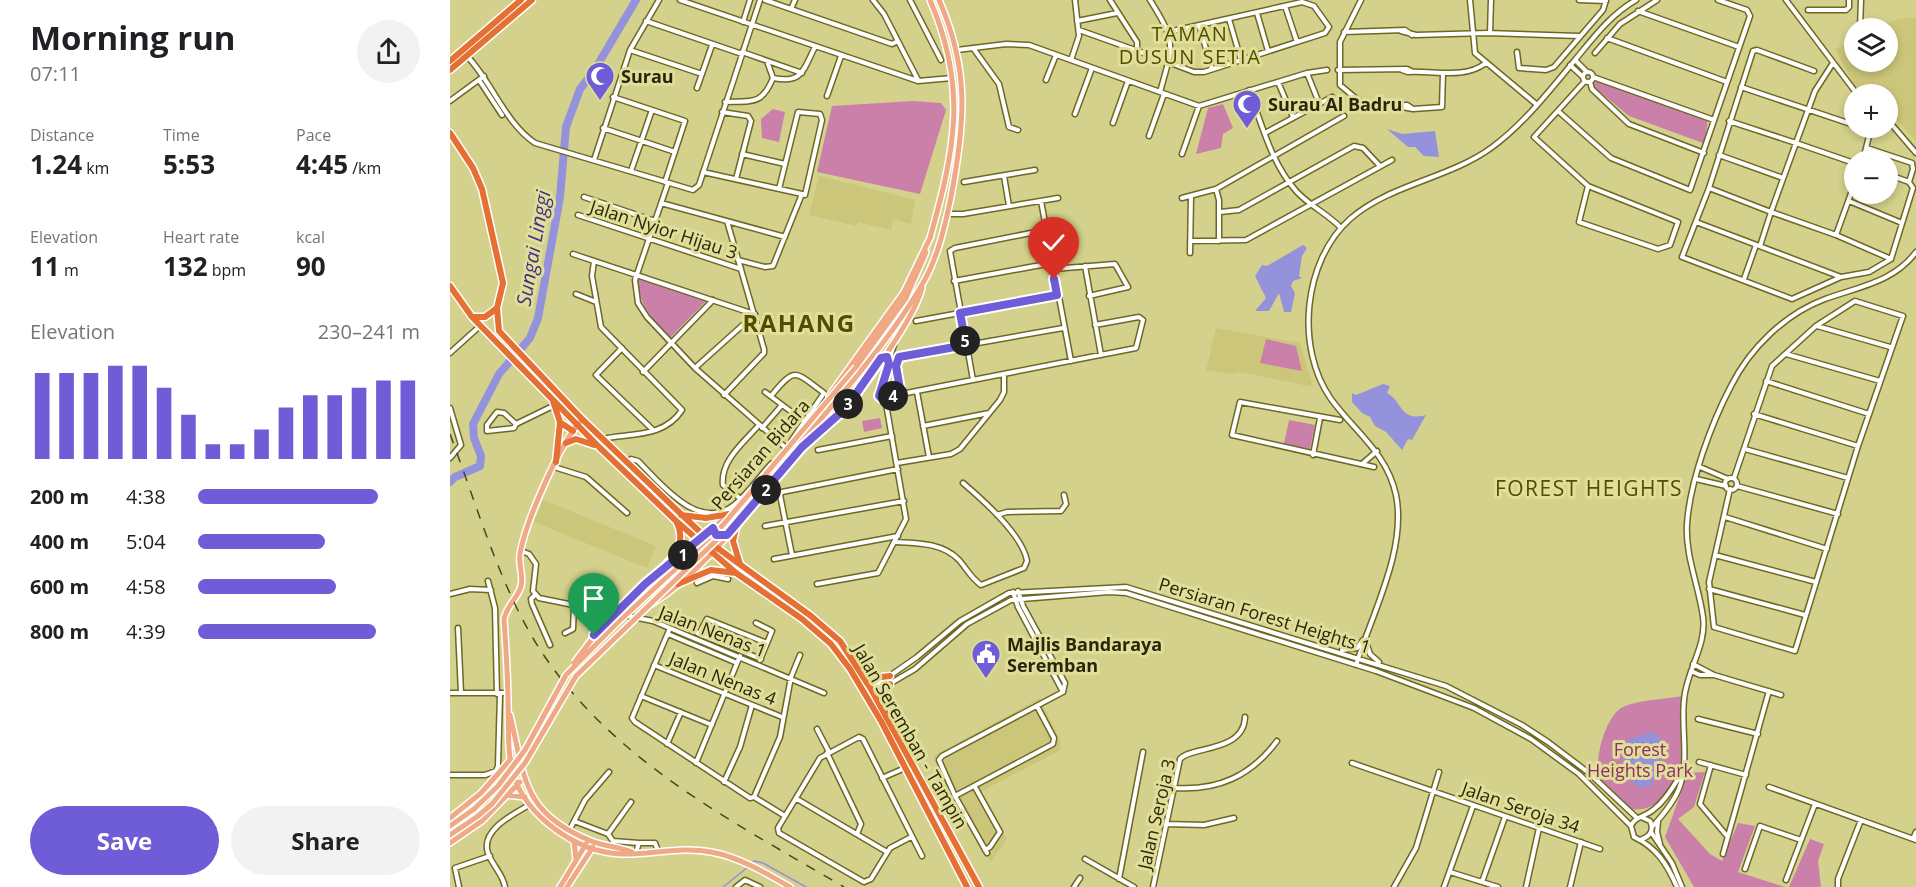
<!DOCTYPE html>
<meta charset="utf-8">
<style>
:root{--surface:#fff;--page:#f2f2f2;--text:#202124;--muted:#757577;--accent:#6e5dd7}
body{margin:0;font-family:"Open Sans",sans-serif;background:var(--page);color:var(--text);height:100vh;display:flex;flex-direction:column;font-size:22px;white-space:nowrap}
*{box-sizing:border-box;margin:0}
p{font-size:20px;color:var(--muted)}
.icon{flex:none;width:33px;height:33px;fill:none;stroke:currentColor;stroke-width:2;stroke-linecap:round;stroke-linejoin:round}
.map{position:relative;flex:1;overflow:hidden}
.side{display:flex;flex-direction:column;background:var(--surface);width:450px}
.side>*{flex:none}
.fabs{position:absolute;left:1394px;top:18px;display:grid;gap:12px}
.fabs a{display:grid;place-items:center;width:54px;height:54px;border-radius:50%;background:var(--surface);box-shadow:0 3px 9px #0003;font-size:30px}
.pin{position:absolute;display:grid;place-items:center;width:51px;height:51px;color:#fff;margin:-62px -26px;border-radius:50% 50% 50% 0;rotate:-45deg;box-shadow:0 0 6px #0007}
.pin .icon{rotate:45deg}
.km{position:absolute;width:30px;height:30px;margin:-15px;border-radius:50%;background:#222;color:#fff;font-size:16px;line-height:30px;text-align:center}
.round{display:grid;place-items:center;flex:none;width:63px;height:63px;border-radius:32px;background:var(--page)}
.headline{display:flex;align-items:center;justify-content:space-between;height:102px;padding:0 30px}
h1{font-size:33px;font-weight:700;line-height:45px}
.metrics{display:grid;grid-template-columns:repeat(3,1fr);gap:9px;height:102px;padding:6px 30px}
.metrics div{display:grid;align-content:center}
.metrics b{font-size:26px;font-weight:700}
.metrics small{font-size:16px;font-weight:400}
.metrics p{font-size:16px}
.chart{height:168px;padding:12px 30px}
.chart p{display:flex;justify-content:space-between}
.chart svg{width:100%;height:108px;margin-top:6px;stroke:var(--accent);stroke-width:6}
.cta{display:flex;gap:12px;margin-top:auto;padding:12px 30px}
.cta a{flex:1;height:69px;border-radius:36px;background:var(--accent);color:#fff;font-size:24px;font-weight:700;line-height:69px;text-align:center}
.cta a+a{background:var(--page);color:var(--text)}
ul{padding:0 30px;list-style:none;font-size:20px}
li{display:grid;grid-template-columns:96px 72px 1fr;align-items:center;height:45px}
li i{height:15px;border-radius:8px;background:var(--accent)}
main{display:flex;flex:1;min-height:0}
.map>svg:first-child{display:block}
.built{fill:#cbc679}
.green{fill:#cb80aa}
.water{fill:#9592dc}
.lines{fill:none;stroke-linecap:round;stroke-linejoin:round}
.stream{stroke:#9592dc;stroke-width:1.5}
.river{stroke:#9592dc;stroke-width:8}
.minor-casing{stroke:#6d6824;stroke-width:7}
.major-casing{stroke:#fff;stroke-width:8}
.highway-casing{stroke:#fff;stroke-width:9}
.minor{stroke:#fff;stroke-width:4}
.major{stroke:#efa985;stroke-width:5}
.highway{stroke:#e47034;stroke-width:6}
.rail{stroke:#494723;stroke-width:1.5;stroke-dasharray:10 10;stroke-linecap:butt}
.major-bridge-casing{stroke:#fff;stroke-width:8;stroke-linecap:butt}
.major-bridge{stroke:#efa985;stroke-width:5}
.route-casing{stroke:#fff;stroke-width:12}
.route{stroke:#6e5dd7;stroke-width:8}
.labels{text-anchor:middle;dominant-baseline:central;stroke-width:6;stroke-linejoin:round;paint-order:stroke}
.poi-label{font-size:18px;font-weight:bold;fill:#29270b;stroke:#e1de99;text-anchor:start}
.street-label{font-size:18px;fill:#29270b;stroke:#e1de99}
.park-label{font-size:18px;fill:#8a3068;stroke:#e1de99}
.neighbourhood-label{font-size:20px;letter-spacing:1.5px;fill:#524d00;stroke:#e1de99}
.water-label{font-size:20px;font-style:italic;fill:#403288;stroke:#e1de99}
.quarter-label{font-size:21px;letter-spacing:1.5px;fill:#524d00;stroke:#e1de99}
.district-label{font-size:24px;font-weight:bold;letter-spacing:1.5px;fill:#524d00;stroke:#e1de99}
</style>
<main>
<section class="side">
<div class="headline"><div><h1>Morning run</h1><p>07:11</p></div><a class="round"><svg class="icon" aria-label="share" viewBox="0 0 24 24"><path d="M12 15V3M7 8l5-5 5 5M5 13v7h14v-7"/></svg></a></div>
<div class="metrics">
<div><p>Distance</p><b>1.24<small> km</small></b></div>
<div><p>Time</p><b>5:53</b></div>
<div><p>Pace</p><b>4:45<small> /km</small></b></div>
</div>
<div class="metrics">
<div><p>Elevation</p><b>11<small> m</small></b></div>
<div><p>Heart rate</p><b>132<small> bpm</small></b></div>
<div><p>kcal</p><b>90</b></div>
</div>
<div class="chart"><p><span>Elevation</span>230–241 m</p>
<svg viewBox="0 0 160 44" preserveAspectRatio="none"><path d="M5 44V9M15 44V9M25 44V9M35 44V6M45 44V6M55 44V15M65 44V26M75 44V38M85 44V38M95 44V32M105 44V23M115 44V18M125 44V18M135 44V15M145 44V12M155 44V12"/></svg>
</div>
<ul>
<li><b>200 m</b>4:38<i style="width:81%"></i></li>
<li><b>400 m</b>5:04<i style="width:57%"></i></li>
<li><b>600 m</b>4:58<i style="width:62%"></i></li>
<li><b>800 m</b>4:39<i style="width:80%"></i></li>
</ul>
<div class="cta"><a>Save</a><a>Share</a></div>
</section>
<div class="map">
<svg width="1466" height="887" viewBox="0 0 1466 887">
<rect width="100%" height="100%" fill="#d4d18c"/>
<path class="built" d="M1466 17V141L1437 109V94H1417L1404 85 1385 49 1404 40V62H1437V28H1428L1448 19Z
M369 176 465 200 461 224 443 219 441 230 408 222 406 226 359 215Z
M766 328 850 343 863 387 790 372 781 374 756 370Z
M93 500 206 546 197 568 84 522Z
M590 698 611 742 609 751 530 792 557 839 541 862 516 823 483 756Z"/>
<path class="green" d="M1148 81 1258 118 1255 141 1253 143 1179 116 1144 87V82Z
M463 101 491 103 496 110 470 194 367 172 382 106Z
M773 104 783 128 773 134 771 148 746 154 758 108Z
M323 109 335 112 329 142 312 138 311 119Z
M187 278 256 301 220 338C203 319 188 305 187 278Z
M816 339 846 346 852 371 810 363Z
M430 418 432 428 414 432 412 421Z
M839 420 865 425 859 454 833 448Z
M1233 696C1232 715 1235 756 1229 772 1223 793 1203 813 1181 809 1171 800 1157 789 1151 779 1142 763 1156 714 1173 707 1187 700 1216 699 1233 696Z
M1255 772 1244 807 1228 819 1260 854 1272 861 1288 823 1305 826 1288 872 1335 887H1244L1215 837 1238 773Z
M1360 839 1374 844 1368 861 1371 887H1339Z"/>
<path class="water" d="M937 129 952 134 985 131 989 157 974 156 965 147H958Z
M853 245 857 248 852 256 849 276 852 278 843 281 841 286 845 293 841 312H834L829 293 819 311H805L816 298 805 276 812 265 817 266Z
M933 384 940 386 937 393C953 401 949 422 976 415L962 440 958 439 952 450 936 432 925 426 920 417 912 413 902 402V393L906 395Z
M1204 732 1210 738 1211 763 1201 786 1190 788 1194 783 1189 788 1173 772 1172 753 1179 739Z"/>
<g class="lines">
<path class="stream" d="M301 864 304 861 313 863 356 887
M273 887 298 867"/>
<path class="river" d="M0 482 5 477 30 466 31 456 24 438 23 424 49 374 80 338 88 318 110 197 116 127 130 89 144 71 186 0"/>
<g class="minor-casing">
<path id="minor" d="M230 0 468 81 502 78
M315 0 442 44 448 41
M423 0 434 14 468 80
M460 0 491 60
M660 0 687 42V50
M700 0C727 43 723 45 710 92
M911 0 890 42V85L915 106 957 105 963 109
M1020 0 1025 53 1086 104
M1129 0 1156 1
M1336 0 1407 94
M835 6 847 42
M341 9 345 0
M1358 10H1396L1399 7V0
M1188 11 1289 47
M807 13 818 51
M779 19 791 60
M196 21 292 54
M627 21 667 13
M293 22 300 0
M749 25 762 69
M1410 28 1411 0
M629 30 699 55
M951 31 966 35 1037 33 1129 36
M894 32 955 30 962 35
M1040 33 1041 0
M1157 38 1277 82
M523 48 549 84 559 127 568 130
M180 50 252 74
M507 50 556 44 579 45 749 106 857 73 877 70
M292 52 352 73
M1067 52 1069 68 1096 70 1104 67 1153 10 1156 0
M1145 53 1170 24 1207 0
M17 56C42 82 55 123 85 143L243 190 249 185 310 0
M621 60 629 36 625 0
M1125 60 1137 72
M317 61 323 78
M718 62 744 72H754L875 33 879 27 864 6 852 2 718 32
M1120 65 1133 77
M888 70 957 69 961 71
M952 70 958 72C984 70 1013 80 1036 63
M1364 71 1307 50 1303 51 1259 188 1232 257 1342 299 1391 277
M1133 77a5 5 0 1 1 10 0a5 5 0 1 1-10 0Z
M857 73 869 103
M1143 77 1264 120
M323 78C353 84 353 70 365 47
M29 80 52 115
M596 80 606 55
M1135 81 1084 137 1138 186 1228 222 1220 245 1208 249 1129 222 1138 186
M828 82 843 117
M1140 82 1142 89 1179 124 1254 153
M1291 87 1404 125
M247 88 262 45
M799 90C812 125 822 165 847 192 860 206 878 214 891 228
M377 96 391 56
M163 97 235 121 215 182
M0 101 34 76
M275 102C303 101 312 105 323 78
M952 107 963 109 992 107 993 73
M1108 111 1161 158 1240 190 1300 16 1297 10 1268 0
M272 112 298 116 301 121 286 179
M625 114 642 68
M1437 119 1466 153
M1279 121 1346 143 1365 91 1383 63
M663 123 678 81
M153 128 225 152
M1413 128 1420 132 1413 160
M815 133 882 97
M699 136 714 94
M1417 148 1462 163 1463 169 1459 182
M292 154 335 164
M732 154 749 106
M1269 155 1333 178
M144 160 180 50 209 0
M1404 163 1346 143 1321 212 1386 235 1441 259
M181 171 202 110
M253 172 352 194 355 195 372 120 370 114 348 112 329 189
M1437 174 1459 182 1463 188 1441 259
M554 176 559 206
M514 182 585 170
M218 183 185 280 188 303 197 317 245 368 336 448
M1259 188 1321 212 1310 246
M766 189 769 200V241
M134 197 205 221
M732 198 766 189 894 116
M591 201 621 361
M1399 201 1452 223
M211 203 335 237
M498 210 500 214H513L608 198
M770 212 789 210 904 146 913 148 929 165
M128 215 291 269
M1246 222 1391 277 1419 272 1441 259
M1386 235 1404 185
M740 241 796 240 942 160
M740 253 741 196
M123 254 304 314
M288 260 315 267 323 266 352 194
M144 261 142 276 151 327 232 410C214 438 180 433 153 439
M635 266 651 355
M603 269 665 264 678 287 639 296
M1294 279 1306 245
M504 281 602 263
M126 294 146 302
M466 321 607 295
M1367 326 1440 347
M444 345 428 391 431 398 686 348 693 320 689 317 645 325
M172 348 146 375 203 430
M0 353 31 325
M1336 354 1430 381
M245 368 305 314
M193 372 263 300
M523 380 500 251 505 248 596 230
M1316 381 1419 414
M315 392 355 422
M467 392 479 457
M274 395 314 353V349L277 221
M451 395 446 366 449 357 613 328
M321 396C346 366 344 371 374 393L342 440
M0 408 11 445 0 458
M1304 414 1408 446
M890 420 790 402 782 435 924 467
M66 424 54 413 47 412 37 425V431L64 428 66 424 105 405
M473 426 539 413
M312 428 332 405
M1295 449 1398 478
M368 450 442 436
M863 455 870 418
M177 462 181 459 188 461C210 483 249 533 284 505 298 494 309 477 321 464
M447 463 501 454 510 449 550 400 554 392V374
M912 464 927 451
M104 467 136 477 177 513
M1250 467 1278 479
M1275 484a6 6 0 1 1 12 0a6 6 0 1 1-12 0Z
M1246 479 1276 486
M1287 486 1388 514
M1280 489 1259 582 1264 627 1345 651 1408 446 1453 316 1405 301 1366 326 1322 366 1284 478
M292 500 273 485C270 461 294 442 309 425
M547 515 557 512 611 511 616 504 614 495
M1275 517 1377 549
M315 526 454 501
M446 542C468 543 493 543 509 560 516 568 522 579 531 585L574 568 577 561C573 536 533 500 513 483
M71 551 79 554 86 564 83 591 89 598 203 621 374 693
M342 555 330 495 332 492 448 469
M1265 555 1366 582
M324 559 448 536
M38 581 45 608 47 694
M247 583 263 576 278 579
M367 584 428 573 456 519 435 398
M1259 589 1355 615
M568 591 573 606 615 683 613 692
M563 592 568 607 613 692
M0 594 20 589 41 590
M85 595 81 599 82 604 100 645
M208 623 213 616H221L249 634 311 659
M306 623 322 631 310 660
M8 628 11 693
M220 628 182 718 185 722 300 798 304 797 330 737 341 677 350 655
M115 633 123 629 124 605
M218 634 287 663
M249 634 257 619 317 643
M916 642 920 654 929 662
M892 650 907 648 913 640
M1243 664 1264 675 1331 695
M204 665 332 717
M906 665C922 614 957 549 946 495 937 453 905 432 881 399 845 348 853 261 900 219 940 184 998 179 1041 148 1073 125 1100 90 1125 60 1144 37 1160 15 1186 0
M1241 671 1250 675H1264
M421 689 467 657 510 621 559 593 676 587 996 686 1072 725 1098 742 1139 773 1187 818
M0 693H58
M424 693 465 669 517 624 561 600 659 592 676 593 926 671 1024 708 1081 739 1129 774 1181 826 1184 837C1206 847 1217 864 1227 887
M191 696 262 725
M1248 719 1308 734
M367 729 379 752
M217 744 231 712
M377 753 411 824 407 834
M1249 762 1296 775
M246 763 290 656
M902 763 1150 849
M1261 765 1250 804 1277 836
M0 775H35L46 771 48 766 50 694
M432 778 455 768
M274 782 290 747 302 705
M525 787 550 832 540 847 535 850
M1319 787 1466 840
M724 788C768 791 801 776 827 741
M505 796 603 744 604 738 587 706
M304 797 335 816
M347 799 437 852
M181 802 158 834 163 841 189 843
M124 821 158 834
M1208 822 1207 832 1210 844
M716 824 754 825 784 818
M1181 826C1185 816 1195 817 1203 810 1215 801 1222 788 1230 776
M1202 827C1213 815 1225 801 1230 786 1239 760 1231 727 1234 700 1236 671 1257 646 1253 617 1249 586 1235 556 1237 524 1240 481 1261 424 1281 386 1300 348 1335 314 1375 299 1408 287 1444 282 1466 252
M119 831 135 800 159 772
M1201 832 1222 863 1232 887
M461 837 440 848 421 879 414 882 329 833 328 828 370 758 409 737 413 739 472 856
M1192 839C1201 836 1204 829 1200 821L1193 818
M1463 839 1466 832
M186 852 189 843H205L208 851
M537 853 505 796 489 760 492 756 613 692
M1273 854 1319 691
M635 859 684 887
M1295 869 1310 826 1351 840
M1000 872 1048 887
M669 879 693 752
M1336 880 1365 804
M1032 882 1055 817
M9 887 5 868 40 856
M55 887C53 874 42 865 38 853 30 830 64 814 79 805
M286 887 295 880 310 887
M624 887 630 878
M703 887 730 759C740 746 794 753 795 717
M944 887 966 848 989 772
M994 887 1023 806
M1076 887 1089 828
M1120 887 1131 842
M1388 887V879L1411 820"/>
</g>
<g class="major-casing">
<path id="major" d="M480 0C518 88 505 149 480 238
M406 367 456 298 476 252
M379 396 454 292 481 236
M371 419C407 376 445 332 473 283 488 257 495 226 501 197 515 123 520 70 489 0
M129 423C109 446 75 523 70 554 68 565 74 576 71 586 68 598 57 605 54 619 56 648 58 677 58 705 59 728 57 752 63 774 77 817 126 852 171 854 201 855 231 846 261 852 289 857 316 873 340 887
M216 567 280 514
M202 604C261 566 304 502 350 450 363 435 380 424 394 410 415 387 465 317 472 288
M60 715C75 778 72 813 141 841 154 846 169 847 182 852
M57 795 75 797
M0 818 31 793 61 759
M0 826 24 809
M0 835 28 816
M124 841 126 860
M0 843 32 821 70 782
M110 887 136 844
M117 887 143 847"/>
</g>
<g class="highway-casing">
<path id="highway" d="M0 61 71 0
M0 70 82 0
M0 133 23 168 32 189 53 283 47 308 49 331 132 419 231 514 266 547 361 616 390 641 421 689 529 887
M0 286 22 317 150 448 225 520 286 573 352 619 381 644 400 669 431 721 517 887
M23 317H35L47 308
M103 401 110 422 106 462
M111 423 123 431
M116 443 126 439 144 445
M231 515 256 518 279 514
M287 524 283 541 290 564
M195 584C212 568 240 549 227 523
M228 584 261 570 286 573
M412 669 422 678 440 676
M435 713V696L440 684"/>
</g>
<use href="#minor" class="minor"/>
<use href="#major" class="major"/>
<use href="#highway" class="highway"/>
<path class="rail" d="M0 434C26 503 50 587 89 648 162 761 282 821 394 887"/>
<g class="major-bridge-casing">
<path id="major-bridge" d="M124 663 145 635 195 584
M24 809 48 786 75 750 116 675 166 624 273 525 406 367
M28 816 42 804 75 763 126 676 277 530 371 419"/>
</g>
<use href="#major-bridge" class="major-bridge"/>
</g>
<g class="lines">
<g class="route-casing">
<path id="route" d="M144 635 195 584 263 528 266 535H277L352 447 396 408 431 358 437 357 439 364 429 396 431 398 451 395 446 366 449 357 516 345 510 313 607 295 604 279"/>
</g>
<use href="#route" class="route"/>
</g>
<defs>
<g id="mosque-pin" transform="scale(1.5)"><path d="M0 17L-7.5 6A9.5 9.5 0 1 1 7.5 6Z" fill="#6e5dd7" stroke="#e1de99"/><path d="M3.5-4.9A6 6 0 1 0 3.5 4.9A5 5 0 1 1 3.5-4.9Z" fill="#fff"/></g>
<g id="civic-pin" transform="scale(1.5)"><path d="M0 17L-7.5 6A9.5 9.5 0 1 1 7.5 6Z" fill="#6e5dd7" stroke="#e1de99"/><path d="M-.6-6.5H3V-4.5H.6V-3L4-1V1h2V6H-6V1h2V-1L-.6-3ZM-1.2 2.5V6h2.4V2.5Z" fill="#fff"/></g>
</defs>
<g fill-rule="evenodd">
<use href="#mosque-pin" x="150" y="76"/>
<use href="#mosque-pin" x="797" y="104"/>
<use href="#civic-pin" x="536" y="654"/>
</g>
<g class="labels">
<g class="poi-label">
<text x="171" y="76">Surau</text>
<text x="818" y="104">Surau Al Badru</text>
<text x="557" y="644">Majlis Bandaraya<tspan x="557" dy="21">Seremban</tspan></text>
</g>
<g class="street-label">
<text transform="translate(214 229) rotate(18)">Jalan Nyior Hijau 3</text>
<text transform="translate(310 454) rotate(-49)">Persiaran Bidara</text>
<text transform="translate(815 615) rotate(17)">Persiaran Forest Heights 1</text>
<text transform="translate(263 631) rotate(21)">Jalan Nenas 1</text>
<text transform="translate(273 678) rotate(22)">Jalan Nenas 4</text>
<text transform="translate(461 736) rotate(60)">Jalan Seremban - Tampin</text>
<text transform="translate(1071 807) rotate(19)">Jalan Seroja 34</text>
<text transform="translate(706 814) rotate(-77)">Jalan Seroja 3</text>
</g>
<g class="park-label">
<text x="1190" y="749">Forest<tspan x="1190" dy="21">Heights Park</tspan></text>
</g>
<g class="neighbourhood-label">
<text x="740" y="33">TAMAN<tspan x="740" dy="23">DUSUN SETIA</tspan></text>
</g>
<g class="water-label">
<text transform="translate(83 248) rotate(-80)">Sungai Linggi</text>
</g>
<g class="quarter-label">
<text x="1139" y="488">FOREST HEIGHTS</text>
</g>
<g class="district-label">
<text x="349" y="322">RAHANG</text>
</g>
</g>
</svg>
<div class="fabs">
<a><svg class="icon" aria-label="layers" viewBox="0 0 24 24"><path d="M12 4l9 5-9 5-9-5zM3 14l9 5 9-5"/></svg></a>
<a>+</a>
<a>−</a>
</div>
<div class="pin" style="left:144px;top:635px;background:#1e9e55"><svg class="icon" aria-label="arrive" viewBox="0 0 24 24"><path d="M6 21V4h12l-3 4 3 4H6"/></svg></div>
<div class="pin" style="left:604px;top:279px;background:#d93025"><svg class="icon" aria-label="check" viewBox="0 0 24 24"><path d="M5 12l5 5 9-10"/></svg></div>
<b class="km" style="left:233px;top:555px">1</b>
<b class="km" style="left:316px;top:490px">2</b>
<b class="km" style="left:398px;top:404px">3</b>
<b class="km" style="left:443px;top:396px">4</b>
<b class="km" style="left:515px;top:341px">5</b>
</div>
</main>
